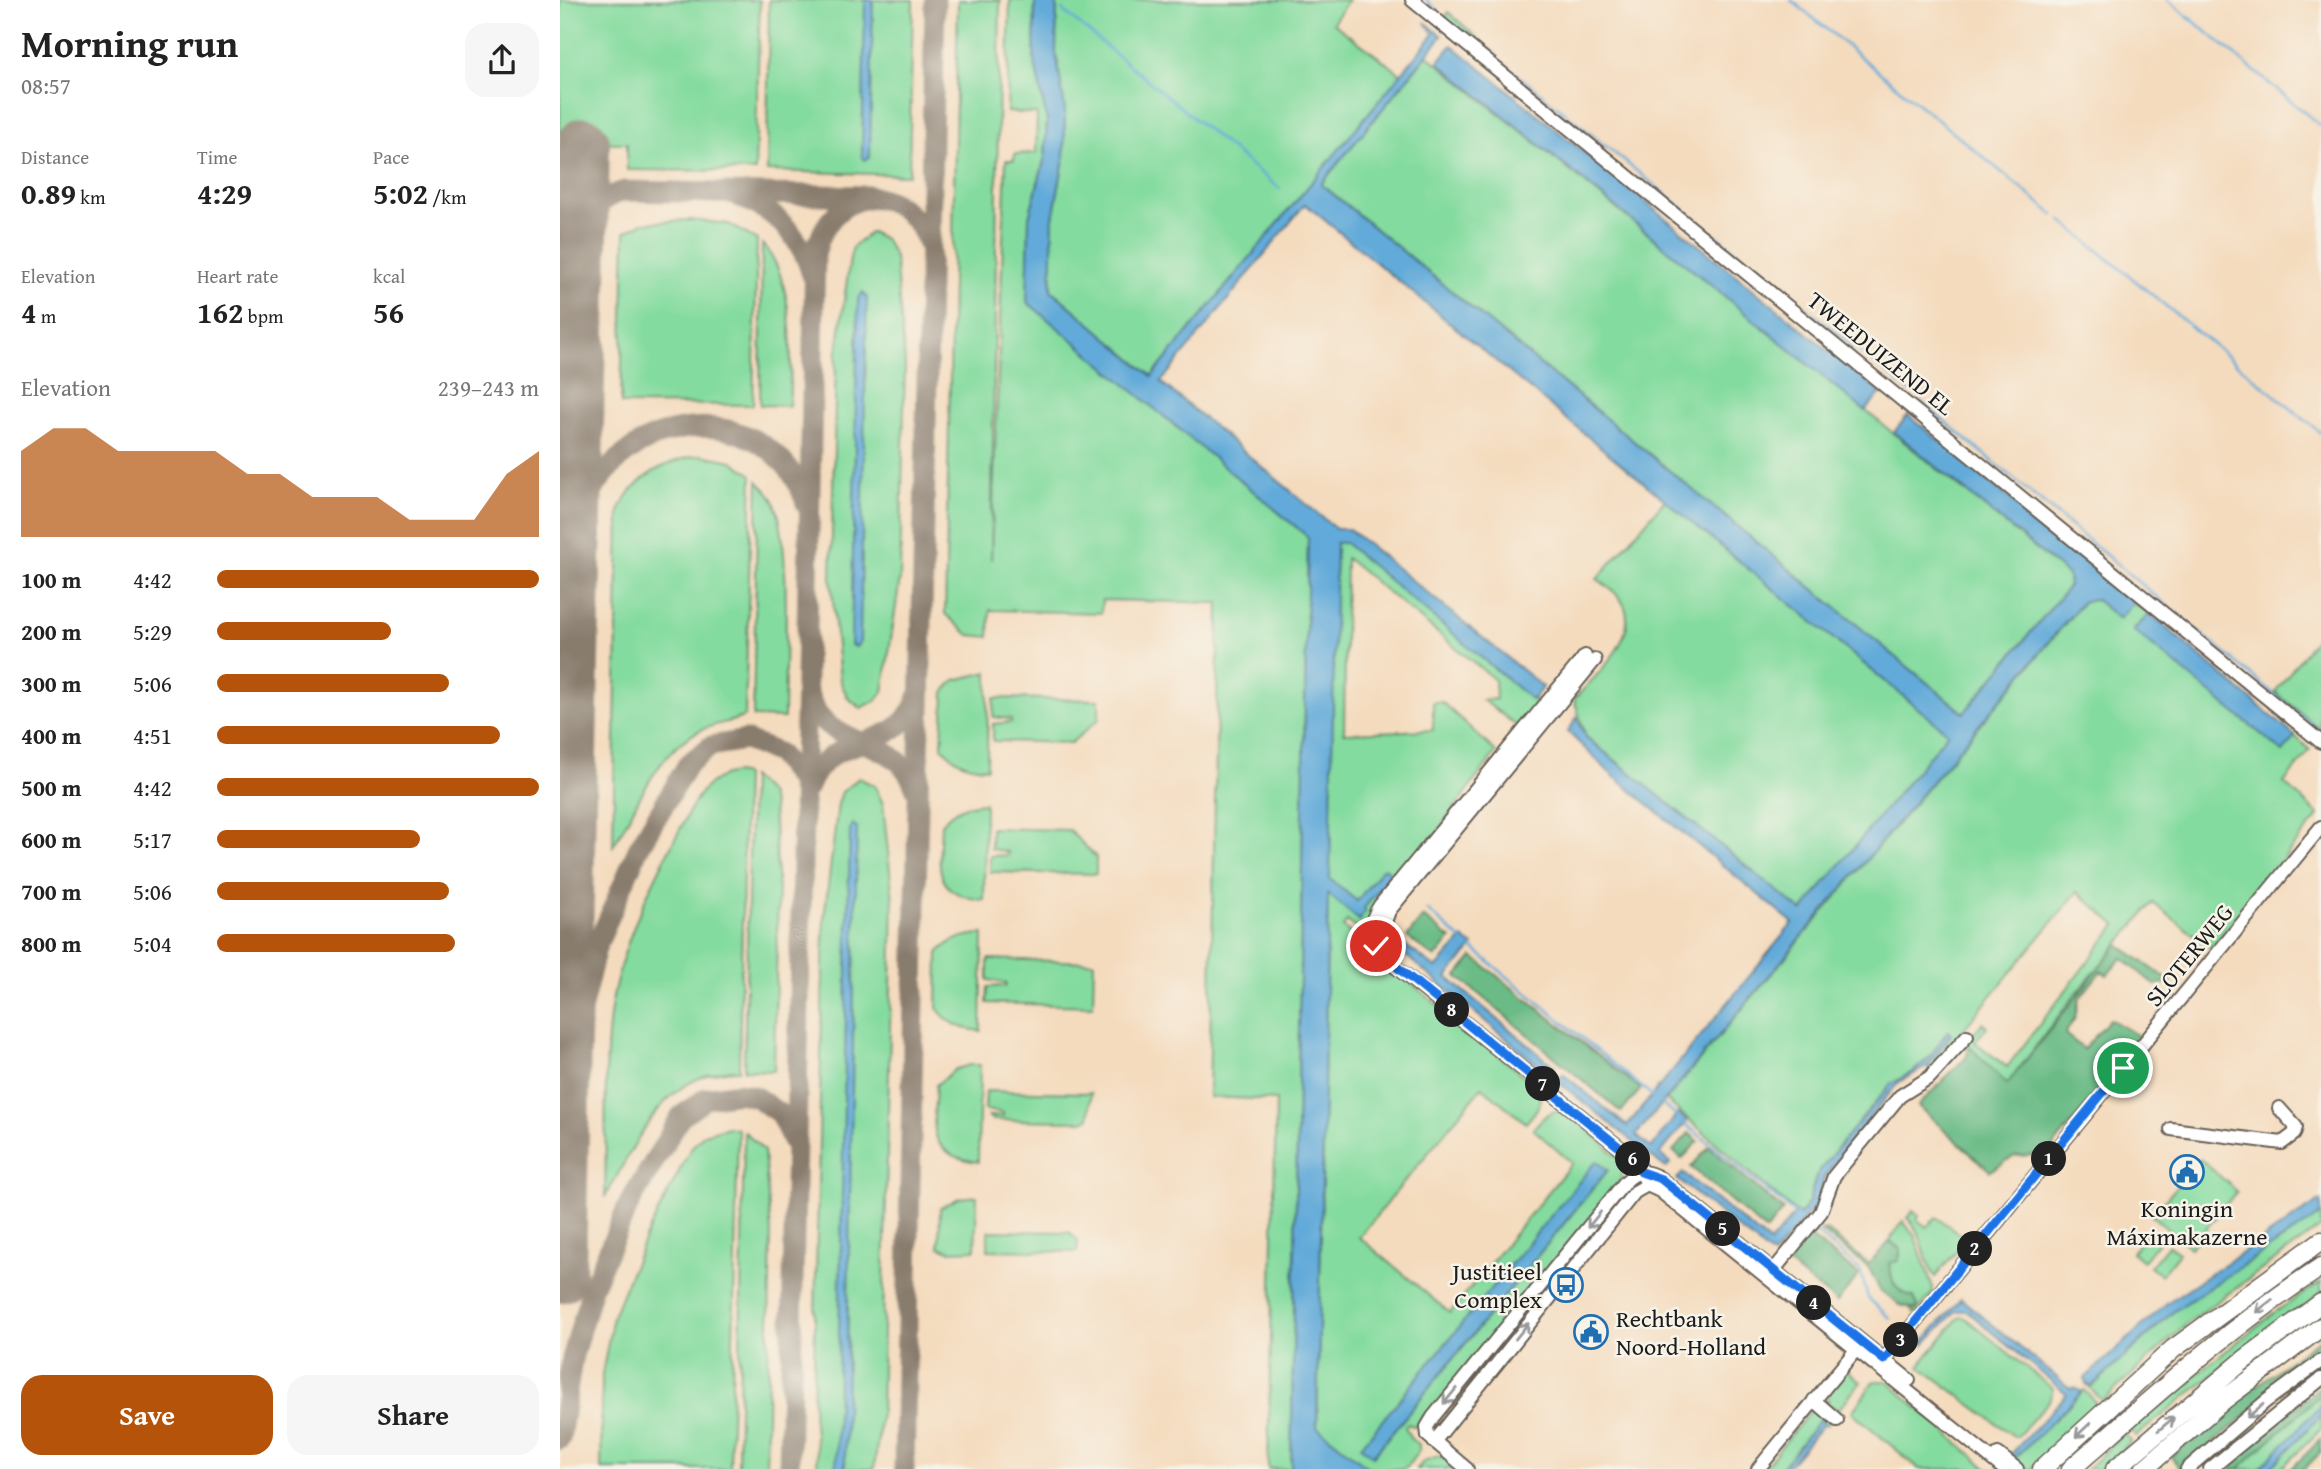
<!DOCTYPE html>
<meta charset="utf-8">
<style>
:root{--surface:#fff;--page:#f6f6f6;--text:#222;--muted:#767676;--accent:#b45309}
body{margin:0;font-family:"Gentium Book Plus",serif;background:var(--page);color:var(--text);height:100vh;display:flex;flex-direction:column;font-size:26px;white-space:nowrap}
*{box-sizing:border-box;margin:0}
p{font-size:23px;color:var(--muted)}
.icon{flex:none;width:38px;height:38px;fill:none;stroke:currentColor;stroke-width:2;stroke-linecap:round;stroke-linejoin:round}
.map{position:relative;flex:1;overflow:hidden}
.sheet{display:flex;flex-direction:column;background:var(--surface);width:560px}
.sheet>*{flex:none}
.pin{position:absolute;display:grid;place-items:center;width:60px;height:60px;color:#fff;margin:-30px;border:4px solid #fff;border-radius:50%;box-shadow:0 2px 7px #0007}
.km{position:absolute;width:35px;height:35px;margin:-18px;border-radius:50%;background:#222;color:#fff;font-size:19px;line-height:35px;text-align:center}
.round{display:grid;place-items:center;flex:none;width:74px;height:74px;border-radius:21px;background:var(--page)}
.summary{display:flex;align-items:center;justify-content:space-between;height:119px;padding:0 21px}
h1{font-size:38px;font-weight:800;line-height:52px}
.figures{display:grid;grid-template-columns:repeat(3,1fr);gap:10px;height:119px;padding:7px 21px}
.figures div{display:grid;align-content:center}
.figures b{font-size:30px;font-weight:800}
.figures small{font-size:19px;font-weight:400}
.figures p{font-size:19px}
.chart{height:196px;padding:14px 21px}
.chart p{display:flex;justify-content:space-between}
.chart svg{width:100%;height:126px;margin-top:7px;fill:var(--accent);opacity:.7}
.button{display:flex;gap:14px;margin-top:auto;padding:14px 21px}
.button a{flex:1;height:80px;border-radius:21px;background:var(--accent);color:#fff;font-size:28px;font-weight:800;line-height:80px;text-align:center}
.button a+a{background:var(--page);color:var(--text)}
ul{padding:0 21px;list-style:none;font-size:23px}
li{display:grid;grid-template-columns:112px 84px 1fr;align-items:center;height:52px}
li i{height:18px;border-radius:9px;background:var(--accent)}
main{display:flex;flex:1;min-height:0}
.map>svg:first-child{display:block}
.green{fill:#84db9f;stroke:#507c5e;stroke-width:2;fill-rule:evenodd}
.forest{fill:#6bbb86;stroke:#446c51;stroke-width:2}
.water{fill:#62aad9;stroke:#3f637a;stroke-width:2}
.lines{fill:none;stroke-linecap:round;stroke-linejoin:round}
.stream{stroke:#62aad9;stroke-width:2.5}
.taxiway{stroke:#887c6d;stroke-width:21}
.runway{stroke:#887c6d;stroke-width:52}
.minor-casing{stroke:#685f55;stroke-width:16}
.highway-casing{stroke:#685f55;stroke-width:21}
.minor{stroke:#fff;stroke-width:12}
.highway{stroke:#fff;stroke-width:18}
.oneway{stroke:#999}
.route-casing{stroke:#fff;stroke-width:14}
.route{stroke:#1a73e8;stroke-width:9}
.labels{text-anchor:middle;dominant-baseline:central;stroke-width:5;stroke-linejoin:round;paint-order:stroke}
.street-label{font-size:24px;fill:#1c1c1c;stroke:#f7f3e8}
.poi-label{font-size:24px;fill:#1c1c1c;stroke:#f7f3e8}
</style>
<main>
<section class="sheet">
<div class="summary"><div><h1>Morning run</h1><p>08:57</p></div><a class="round"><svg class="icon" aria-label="share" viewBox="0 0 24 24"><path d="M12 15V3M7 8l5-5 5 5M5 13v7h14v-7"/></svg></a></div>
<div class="figures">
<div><p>Distance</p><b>0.89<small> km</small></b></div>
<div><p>Time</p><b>4:29</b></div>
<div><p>Pace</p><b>5:02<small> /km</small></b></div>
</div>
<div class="figures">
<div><p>Elevation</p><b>4<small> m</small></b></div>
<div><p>Heart rate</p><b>162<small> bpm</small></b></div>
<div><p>kcal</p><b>56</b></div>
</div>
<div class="chart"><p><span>Elevation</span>239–243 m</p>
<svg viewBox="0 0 160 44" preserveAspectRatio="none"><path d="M0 44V14L10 6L20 6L30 14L40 14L50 14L60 14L70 22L80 22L90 30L100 30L110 30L120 38L130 38L140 38L150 22L160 14V44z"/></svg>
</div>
<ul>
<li><b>100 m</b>4:42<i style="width:100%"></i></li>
<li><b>200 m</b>5:29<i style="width:54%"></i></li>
<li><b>300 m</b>5:06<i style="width:72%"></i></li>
<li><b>400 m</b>4:51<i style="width:88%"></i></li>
<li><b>500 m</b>4:42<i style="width:100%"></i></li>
<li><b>600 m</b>5:17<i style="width:63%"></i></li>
<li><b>700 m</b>5:06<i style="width:72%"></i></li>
<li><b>800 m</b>5:04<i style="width:74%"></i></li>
</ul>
<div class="button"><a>Save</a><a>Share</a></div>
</section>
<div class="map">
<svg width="1761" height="1469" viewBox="0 0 1761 1469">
<rect width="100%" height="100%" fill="#f7f3e8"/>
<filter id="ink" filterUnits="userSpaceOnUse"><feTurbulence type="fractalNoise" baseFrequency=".0143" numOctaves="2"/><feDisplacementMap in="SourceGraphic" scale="14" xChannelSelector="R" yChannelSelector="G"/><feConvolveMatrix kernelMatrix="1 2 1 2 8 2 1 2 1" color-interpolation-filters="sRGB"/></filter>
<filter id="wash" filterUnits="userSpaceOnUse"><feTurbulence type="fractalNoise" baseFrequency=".00686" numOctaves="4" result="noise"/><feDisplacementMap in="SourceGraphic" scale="28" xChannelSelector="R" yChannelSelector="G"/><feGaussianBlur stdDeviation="1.57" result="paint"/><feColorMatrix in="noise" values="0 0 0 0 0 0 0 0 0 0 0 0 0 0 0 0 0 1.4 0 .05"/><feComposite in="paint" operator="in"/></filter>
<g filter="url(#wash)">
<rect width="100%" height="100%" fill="#f4dbbe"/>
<path class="green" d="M0 0H200L195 171 67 170V143L0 142Z
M209 0H353L349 175 207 171Z
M398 0H440L431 560 446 160H454L455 154 476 153 477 114 447 112 450 0H475L474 59 487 121 485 157 469 217 468 302 748 537 731 1469H708L716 1100 649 1097 659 603 542 600 541 613 430 610 429 637 409 635 385 614Z
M497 0H788L773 23 841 74 592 377 491 290 493 218 504 159 505 110 496 53Z
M888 12 938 56 935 62 884 20Z
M867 55 1508 575 1509 586 1404 713 761 184Z
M130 220 169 224 197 240 193 405 61 404 65 232 83 223Z
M311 232 326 240 335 258 345 363 340 579 323 692 317 700 301 708 288 698 280 681 271 578 276 359 290 258 293 247Z
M202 244C236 278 232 360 229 406L200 405Z
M141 455 172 461 192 475 185 716C171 723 154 723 139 731 97 751 76 808 53 846L59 511C75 476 105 461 141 455Z
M198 481C203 486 208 491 212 497 233 533 224 672 224 718L193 717Z
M1105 500 1388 733 1242 911 1026 737 1014 699C1036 676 1087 631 1059 597 1053 590 1044 584 1037 579Z
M776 532 980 705 961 729 923 700 936 699 935 680 786 558 784 733 873 730V702H882L936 752 885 821 811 940 787 921 783 927 977 1087C985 1102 976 1111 966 1123L922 1087 799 1237 890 1313 1012 1163 973 1129C984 1116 990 1108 1008 1112L1061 1160 1062 1174 1059 1184 873 1412 864 1415 855 1427 848 1424 845 1427 851 1439 859 1444V1451L845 1469H810L757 1428 768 893 804 908 832 874 821 870 797 902 769 879ZM1048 1170 814 1455 813 1456Z
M1536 600 1559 618 1572 603 1590 614 1574 630 1723 751 1735 736 1750 750 1724 783 1759 815 1651 948 1593 903 1513 997 1447 1085 1405 1045 1422 1023 1427 1027 1415 1042 1447 1067 1556 925 1517 892 1369 1071 1368 1066 1391 1035 1387 1032 1369 1058 1354 1071 1331 1084 1276 1150 1256 1176 1249 1202 1239 1215 1106 1100 1524 601Z
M1759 634 1761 636 1760 729 1715 692Z
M428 672 427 768C407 767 395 762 382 747L384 692 395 680Z
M434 698 539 700V719L511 743 433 741V724L451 722V719L433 717Z
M175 773 185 775 179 1070C102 1071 79 1140 45 1197 47 1139 43 1073 50 1016 58 951 89 888 119 831 133 805 142 777 175 773Z
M191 777 209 793 213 806 218 892 214 1071 184 1070Z
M299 778 315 786 323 804 333 900 321 1414 314 1469H258L253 1411 264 919 278 804 282 792Z
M425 803 424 900C370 895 380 866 381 824 394 809 405 804 425 803Z
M431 828 509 830 536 857V874L430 872V856L448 855V852L431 849Z
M423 934 421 1031C402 1029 388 1024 377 1008L378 953C391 939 404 935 423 934Z
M428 959 534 962 533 1006 427 1003 428 987 445 986 446 983 428 980Z
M410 1065H420L418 1162C365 1155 374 1127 376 1085L396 1069Z
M426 1091 531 1093 529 1118 523 1121 433 1120 428 1116H443V1113L425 1110Z
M168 1127 178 1129 170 1469H41L42 1375 53 1316 85 1238 131 1148 144 1134Z
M184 1131 204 1151 211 1232 206 1469H178Z
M1640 1159 1677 1191 1630 1248 1592 1216Z
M417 1196 415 1250 391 1251 379 1247 380 1208 399 1198Z
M1353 1211 1359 1216 1357 1220 1367 1227 1376 1217 1407 1239 1375 1277C1362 1258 1365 1234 1347 1218Z
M1761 1214V1227L1630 1321 1543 1401 1525 1384 1532 1387 1614 1311Z
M1343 1221 1355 1237 1373 1288V1293L1355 1314 1350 1308 1356 1309 1332 1283 1329 1263 1340 1249 1330 1241 1331 1238Z
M1590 1230 1601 1238 1583 1261 1572 1252Z
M428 1231 509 1232 518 1241 517 1252 428 1250Z
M1608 1245 1619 1253 1601 1275 1590 1267Z
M1761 1282V1295L1707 1332 1576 1436 1569 1429 1712 1314Z
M1404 1317 1493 1389 1489 1401 1458 1436 1455 1437 1359 1366 1398 1318Z
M1285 1369 1301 1382 1278 1410 1267 1403 1269 1389Z
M1314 1381H1327L1428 1469H1359L1292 1412Z
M1524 1390 1537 1403 1471 1469H1444Z
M1761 1394V1406L1699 1469H1678Z
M1252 1409 1270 1421 1266 1425 1260 1420 1221 1469H1203Z
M1761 1415V1429L1721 1469H1710Z
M1564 1433 1571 1441 1545 1469H1527Z
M878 1456 888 1459 900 1469H857L864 1461Z"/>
<path class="forest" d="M863 917 891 939 875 958 847 937Z
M1558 944 1611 982 1595 985 1562 958 1547 975 1541 971 1519 999 1515 1018 1505 1034 1524 1049 1550 1019 1582 1038 1486 1155 1455 1156 1430 1171 1358 1106 1406 1057 1410 1047 1447 1084Z
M913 957 1081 1089 1061 1112 897 976Z
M1129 1133 1138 1141 1122 1159 1113 1151Z
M1149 1147 1223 1210 1206 1231 1131 1167Z
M1242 1230 1299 1275 1277 1302 1220 1258Z
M1266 1230 1309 1264 1330 1241 1340 1249V1255L1338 1261 1329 1263C1332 1283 1334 1291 1354 1297L1358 1306 1356 1309 1340 1305 1320 1290 1309 1268 1261 1231Z
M1761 1338V1354L1621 1469 1611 1457 1689 1391Z
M1761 1386V1394L1678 1469H1660Z
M1761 1439V1452L1744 1469H1731Z"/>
<path class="water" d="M305 0H313L310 157 305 160 302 156Z
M475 0H497L496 53 505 110 504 159 493 218 491 290 592 376 874 34 865 22 882 36 761 184 1404 713 1509 586 1508 575 1334 432 1348 415 1575 601 1559 619 1536 600 1523 601 1076 1135 1091 1148 1118 1113 1127 1121 1100 1154 1110 1163 1106 1168 997 1081 1003 1074 1067 1126 1233 923 1051 774 1008 732 1017 717 1026 737 1242 911 1388 733 745 204 601 382 776 529H789L983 687 972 700 785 543H776L770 879 797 901 821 870 825 868 832 874 804 908 806 911 799 920 768 894 757 1427 810 1469H731L748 537 467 302 469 217 485 157 487 121 474 59Z
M892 45 1321 393 1305 411 878 62Z
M303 292 307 298 300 643 296 647 291 645 298 298Z
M1590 614 1735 736 1723 752 1573 630Z
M293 824 297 828 285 1469H276L290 828Z
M903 938 913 946 887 977 995 1067 989 1074 838 949 842 943 876 968Z
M1388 1031 1391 1034 1368 1066 1338 1083 1285 1148 1264 1178 1257 1204 1213 1256 1117 1179 1123 1173 1210 1243 1236 1212 1240 1215 1249 1202 1256 1176 1276 1150 1331 1084 1354 1071 1369 1058Z
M1036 1161 1048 1170 813 1456 801 1446Z
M1761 1200V1214L1614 1311 1531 1387 1526 1383 1525 1378 1608 1302Z
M1401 1299 1511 1389 1514 1387 1522 1392 1444 1469H1437L1507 1394 1407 1311H1396L1364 1345 1362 1342Z
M1761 1406V1415L1710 1469H1699Z
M1260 1419 1264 1423 1226 1469H1221Z"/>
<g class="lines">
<path class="stream" d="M866 0 877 10
M1231 0 1494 215
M1608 0 1761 126
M502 10 720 189
M902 30 1349 391
M1501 220 1761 433
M1361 402 1761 733
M867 910 904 942
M910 946 1094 1097
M1102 1104 1118 1117
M1123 1122 1237 1215
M1256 1232 1300 1270 1308 1298 1330 1318"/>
<path class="taxiway" d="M179 197C216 210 242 238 252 275
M22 234C29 211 41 198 64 191L309 196C338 200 358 216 368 244
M16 551C19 524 25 498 43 476 101 403 218 411 247 506
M248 693C265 756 336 728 356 789
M247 789C270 725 337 759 358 697
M3 1127 13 1044 36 948 79 847 128 764 151 746 185 740 218 753 239 780 241 789
M0 1439 12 1359 32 1288 69 1204 121 1116 146 1098 179 1093 196 1097 220 1114 233 1142
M229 1469 255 256C261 222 287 192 324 199
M344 1469 375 0"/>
<path class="runway" d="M0 1277 24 143"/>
</g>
</g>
<g filter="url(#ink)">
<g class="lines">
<g class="minor-casing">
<path id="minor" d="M852 0 1761 742
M1025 656 820 905C807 924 810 942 826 959L1069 1155 1078 1164 1087 1185 1100 1191 1444 1469
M830 954 821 933 829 911 1035 660
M1611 1129 1722 1143 1734 1134 1736 1127 1719 1108
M1209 1276 1261 1212 1274 1176 1340 1096 1370 1077 1407 1036
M1320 1365 1761 827
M1254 1400 1277 1420
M874 1442 1075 1192 1087 1185
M1438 1454 1457 1469
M907 1469 868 1436 867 1427 873 1417 1065 1182C1077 1170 1087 1170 1101 1179L1349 1380
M1198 1469 1300 1345
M1627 1469 1705 1402 1761 1361
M1650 1469 1761 1379"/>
</g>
<g class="highway-casing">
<path id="highway" d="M1482 1469 1613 1349 1761 1241
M1511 1469C1592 1398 1671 1326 1761 1267
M1555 1469 1684 1360 1761 1303
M1584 1469 1665 1399 1761 1327"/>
</g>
<use href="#minor" class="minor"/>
<use href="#highway" class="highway"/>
</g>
<defs><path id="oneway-shaft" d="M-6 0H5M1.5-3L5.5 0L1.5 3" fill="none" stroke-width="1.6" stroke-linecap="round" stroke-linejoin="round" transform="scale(1.75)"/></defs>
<g class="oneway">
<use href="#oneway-shaft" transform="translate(1034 1220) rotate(129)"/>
<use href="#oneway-shaft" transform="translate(1704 1306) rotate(142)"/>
<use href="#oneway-shaft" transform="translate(962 1331) rotate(-51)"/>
<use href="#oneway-shaft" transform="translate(890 1396) rotate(129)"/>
<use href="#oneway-shaft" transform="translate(1695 1411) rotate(140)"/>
<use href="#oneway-shaft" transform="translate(1606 1424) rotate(-40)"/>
<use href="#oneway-shaft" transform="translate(1523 1430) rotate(136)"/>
</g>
</g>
<g class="lines" filter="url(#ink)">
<g class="route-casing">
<path id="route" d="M816 946 827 959 1069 1155 1081 1172 1101 1179 1324 1360 1563 1068"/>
</g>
<use href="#route" class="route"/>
</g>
<defs>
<g id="civic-ring" transform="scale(1.75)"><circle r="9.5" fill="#f7f3e8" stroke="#1f6fb2" stroke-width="1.5"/><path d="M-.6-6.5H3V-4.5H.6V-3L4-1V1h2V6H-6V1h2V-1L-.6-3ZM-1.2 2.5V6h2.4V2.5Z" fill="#1f6fb2"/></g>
<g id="bus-ring" transform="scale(1.75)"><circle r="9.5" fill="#f7f3e8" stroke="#1f6fb2" stroke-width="1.5"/><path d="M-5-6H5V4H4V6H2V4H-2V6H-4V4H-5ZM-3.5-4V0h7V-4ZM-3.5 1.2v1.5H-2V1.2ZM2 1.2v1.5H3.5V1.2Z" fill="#1f6fb2"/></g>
</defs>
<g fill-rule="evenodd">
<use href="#civic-ring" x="1627" y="1172"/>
<use href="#bus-ring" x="1006" y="1285"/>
<use href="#civic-ring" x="1031" y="1332"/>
</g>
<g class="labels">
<g class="street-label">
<text transform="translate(1321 353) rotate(39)">TWEEDUIZEND EL</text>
<text transform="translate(1629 955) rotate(-51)">SLOTERWEG</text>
</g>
<g class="poi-label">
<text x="1627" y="1208">Koningin<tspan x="1627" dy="28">Máximakazerne</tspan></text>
<text x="982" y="1271" text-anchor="end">Justitieel<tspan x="982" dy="28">Complex</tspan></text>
<text x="1056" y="1318" text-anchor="start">Rechtbank<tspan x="1056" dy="28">Noord-Holland</tspan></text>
</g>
</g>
</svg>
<div class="pin" style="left:1563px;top:1068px;background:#1e9e55"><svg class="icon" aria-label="arrive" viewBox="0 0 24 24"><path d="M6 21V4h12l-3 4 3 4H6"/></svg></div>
<div class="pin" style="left:816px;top:946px;background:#d93025"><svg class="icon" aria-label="check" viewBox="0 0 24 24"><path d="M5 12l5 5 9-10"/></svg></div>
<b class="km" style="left:1489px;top:1159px">1</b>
<b class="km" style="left:1415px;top:1249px">2</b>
<b class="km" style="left:1341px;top:1340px">3</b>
<b class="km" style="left:1254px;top:1303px">4</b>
<b class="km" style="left:1163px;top:1229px">5</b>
<b class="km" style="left:1073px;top:1159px">6</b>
<b class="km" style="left:983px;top:1084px">7</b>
<b class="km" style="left:892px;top:1010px">8</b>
</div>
</main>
